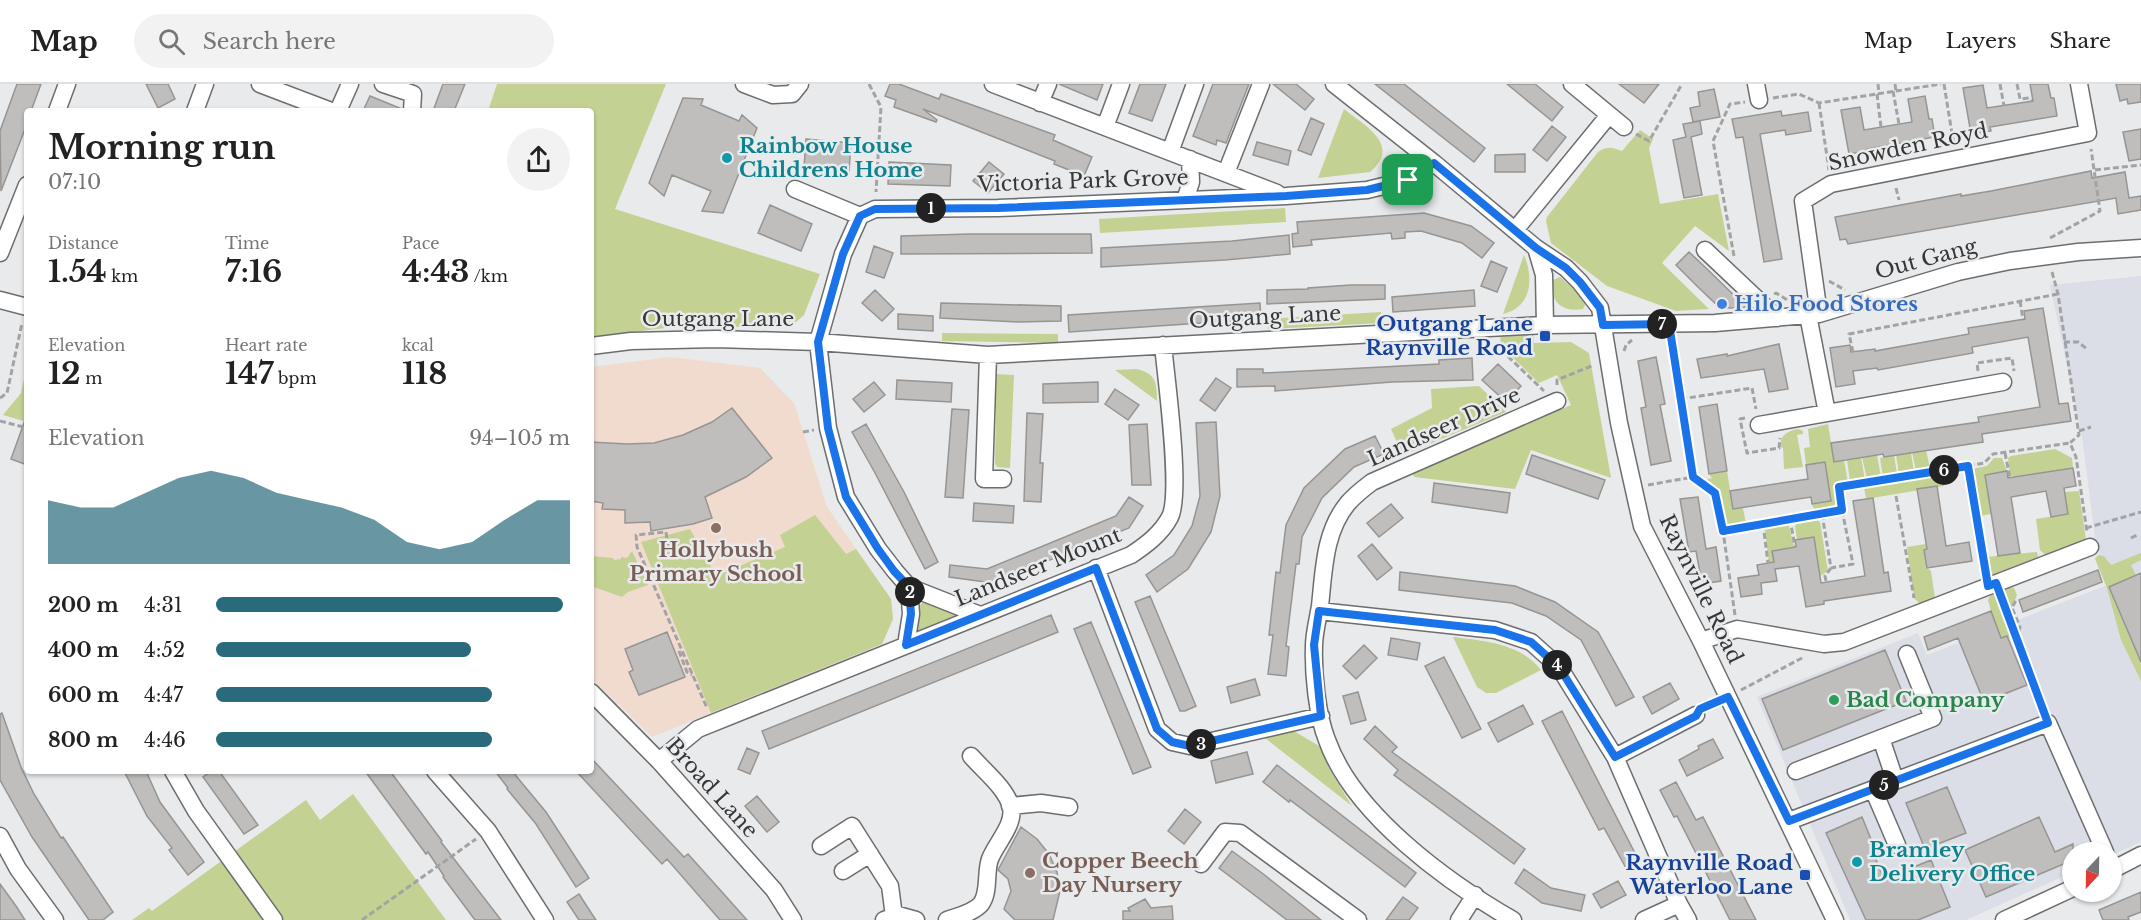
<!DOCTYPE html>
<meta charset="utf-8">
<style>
:root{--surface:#fff;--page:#f2f2f2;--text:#222;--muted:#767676;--line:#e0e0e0;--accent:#296b7d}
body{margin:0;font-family:"Libre Baskerville",serif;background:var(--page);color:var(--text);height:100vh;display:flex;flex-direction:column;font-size:22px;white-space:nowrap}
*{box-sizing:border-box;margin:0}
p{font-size:20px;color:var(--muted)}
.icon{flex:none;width:33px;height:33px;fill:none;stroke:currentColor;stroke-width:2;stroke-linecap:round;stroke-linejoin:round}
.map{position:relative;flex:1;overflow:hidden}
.drawer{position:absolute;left:24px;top:24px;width:570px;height:666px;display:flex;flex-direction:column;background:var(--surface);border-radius:6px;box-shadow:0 2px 4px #0004}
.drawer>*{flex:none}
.needle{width:39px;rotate:202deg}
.tools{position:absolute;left:2062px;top:758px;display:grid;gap:12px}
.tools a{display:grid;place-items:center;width:60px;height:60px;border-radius:50%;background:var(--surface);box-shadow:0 2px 4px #0004;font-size:30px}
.pin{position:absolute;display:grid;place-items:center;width:51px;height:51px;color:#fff;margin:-26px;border-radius:12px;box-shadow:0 3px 9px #0006}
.km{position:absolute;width:30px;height:30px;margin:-15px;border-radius:50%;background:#222;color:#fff;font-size:16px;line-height:30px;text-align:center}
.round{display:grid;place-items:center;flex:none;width:63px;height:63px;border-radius:32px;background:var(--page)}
.headline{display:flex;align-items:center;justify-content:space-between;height:102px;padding:0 24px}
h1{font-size:33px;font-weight:800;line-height:45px}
.figures{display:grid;grid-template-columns:repeat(3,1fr);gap:9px;height:102px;padding:6px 24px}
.figures div{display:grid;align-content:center}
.figures b{font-size:30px;font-weight:800}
.figures small{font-size:16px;font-weight:400}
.figures p{font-size:16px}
.chart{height:168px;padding:12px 24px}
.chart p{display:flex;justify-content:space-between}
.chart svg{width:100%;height:108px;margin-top:6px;fill:var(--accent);opacity:.7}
ul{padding:0 24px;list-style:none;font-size:20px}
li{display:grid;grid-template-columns:96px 72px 1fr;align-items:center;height:45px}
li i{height:15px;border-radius:8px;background:var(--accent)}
header{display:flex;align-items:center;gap:36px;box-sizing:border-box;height:84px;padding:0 30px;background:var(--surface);border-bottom:2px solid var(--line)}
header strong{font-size:28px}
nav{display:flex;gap:33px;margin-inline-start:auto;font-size:21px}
.search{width:420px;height:54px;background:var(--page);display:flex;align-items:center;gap:15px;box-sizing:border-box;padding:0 21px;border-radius:33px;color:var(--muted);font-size:22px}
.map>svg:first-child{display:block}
.built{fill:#dbdde7}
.education{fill:#f1dbcf}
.green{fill:#c3d192}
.building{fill:#bfbebc;stroke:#969593;stroke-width:1.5}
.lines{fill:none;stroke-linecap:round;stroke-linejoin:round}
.minor-casing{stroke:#6c6d6f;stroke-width:19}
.path{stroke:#a2a3a4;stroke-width:3;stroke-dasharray:6 3;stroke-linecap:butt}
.minor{stroke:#fff;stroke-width:16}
.route-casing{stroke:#fff;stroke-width:12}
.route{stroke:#1a73e8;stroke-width:8}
.culture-dot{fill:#0f9aa8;stroke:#e9eaec;stroke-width:2}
.shop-dot{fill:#3f7fe0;stroke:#e9eaec;stroke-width:2}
.transit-dot{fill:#1a4fb4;stroke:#e9eaec;stroke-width:2}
.education-dot{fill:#8d6e63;stroke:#e9eaec;stroke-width:2}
.leisure-dot{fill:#2e9e5b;stroke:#e9eaec;stroke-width:2}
.labels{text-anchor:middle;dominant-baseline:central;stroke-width:5;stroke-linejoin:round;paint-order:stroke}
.culture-label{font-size:21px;font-weight:bold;fill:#0d838f;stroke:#e9eaec;text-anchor:start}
.street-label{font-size:21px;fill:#373738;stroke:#e9eaec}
.shop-label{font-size:21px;font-weight:bold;fill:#366cbe;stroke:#e9eaec;text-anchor:start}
.transit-label{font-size:21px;font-weight:bold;fill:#164399;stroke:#e9eaec;text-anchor:end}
.education-label{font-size:21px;font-weight:bold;fill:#785e54;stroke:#e9eaec}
.leisure-label{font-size:21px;font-weight:bold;fill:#27864d;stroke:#e9eaec;text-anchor:start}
</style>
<header>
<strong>Map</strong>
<div class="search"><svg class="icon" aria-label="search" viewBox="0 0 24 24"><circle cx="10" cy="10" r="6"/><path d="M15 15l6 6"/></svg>Search here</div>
<nav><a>Map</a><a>Layers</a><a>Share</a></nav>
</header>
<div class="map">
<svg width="2141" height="836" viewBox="0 0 2141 836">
<rect width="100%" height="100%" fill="#e9eaec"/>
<path class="built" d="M2141 192V758L2112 771V768H2073V788L1966 836H1850L1757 613 1918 549 1927 571 2107 501 2095 454 2082 352 2050 201Z"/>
<path class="education" d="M671 273 760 284 794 319 827 423 891 515 893 535 882 560 652 653 591 594V283Z"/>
<path class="green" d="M497 0H666L615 125 820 190 804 231 790 243H674L591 253V27H488Z
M1344 25C1365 42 1402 61 1370 88L1318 94Z
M1640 46 1653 55 1649 64 1660 120 1718 110 1729 167 1695 142 1662 179 1709 225 1676 227 1607 202 1551 159 1546 137 1547 133 1598 68C1607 62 1612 63 1622 67Z
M1285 124 1286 138 1100 149 1099 135Z
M1524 171C1534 194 1532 223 1503 230Z
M1560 193 1585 215V221L1583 225C1562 229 1549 217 1553 196Z
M1381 228V239L1268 245 1267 235Z
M942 249 1058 250V259L942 257Z
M1533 249 1534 259 1571 258 1589 269 1611 394 1531 366 1515 405 1414 393 1412 387 1571 321 1557 291 1539 299 1501 262 1500 251Z
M27 281V338L3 331 21 309Z
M1136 285C1156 289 1157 299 1157 317L1115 286Z
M994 290 1014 291 1010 384 997 383 995 380 996 326 993 321Z
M1479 302 1506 328 1403 371 1391 345 1432 324 1431 305Z
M1828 340 1834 377 1844 376 1848 399 1835 402 1838 423 1815 427 1812 420 1831 417 1825 379 1806 381 1804 364 1810 363 1808 345Z
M1798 345 1803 347V350L1797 351 1803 383 1784 385 1783 364 1781 363C1779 351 1788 347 1798 345Z
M2055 365 2072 374 2073 384 2013 393 2010 390 2008 374 2011 372Z
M1926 366 1930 384 1916 387 1912 368Z
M1911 369 1914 388 1899 390 1896 371Z
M1877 371 1881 393 1867 395 1862 373Z
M1894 371 1897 390 1883 393 1880 374Z
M1861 373 1865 396 1850 398 1847 376Z
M1994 374H2002L2007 387 1985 391 1991 430 1980 432 1972 385 1987 382Z
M1727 387 1733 425 1743 424 1746 440 1731 442 1726 438 1720 406 1707 395 1712 394 1709 390Z
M1941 389 1944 402 1866 415 1864 403Z
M2079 407 2086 456 2045 471 2040 466 2036 435 2068 430 2065 408Z
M815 431 846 470 856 465 891 515 893 535 882 560 711 629 641 458 690 445 716 492 785 463 780 451Z
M1816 435 1820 438 1828 487 1820 492 1797 456 1795 443 1797 439Z
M1787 440 1789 442 1794 463 1773 467 1774 478 1769 479 1765 446Z
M1926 460 1927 465 1924 466 1927 484 1931 487 1935 514 1920 520 1914 514 1907 463Z
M632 467 648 501 628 508 622 513 591 502V472L613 474 614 476 621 475V473L627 474Z
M2037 468 2038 473 1989 492 1986 473Z
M2141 469V476L2131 481 2136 491 2109 503 2141 578V597L2121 556 2107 504 2095 475 2098 471 2104 472 2111 481Z
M2010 503 2014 504 2017 511 2012 523 2016 551 1985 561 1991 527 1988 516 1990 512Z
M923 518 953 529 956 532 954 535 918 548 916 545 919 522Z
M1453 553C1484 557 1520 559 1541 586L1496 609H1486L1477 603Z
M1292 646 1321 663 1331 688 1352 722 1265 654Z
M353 710 446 836H132L149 824 152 827 306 716 320 736Z"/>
<path class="building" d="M17 0H41L31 27H27L25 45 1 107 0 47Z
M146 0H168L175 15 158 24Z
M443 0H465L454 27H433Z
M890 0H899L939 15 941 10 978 23 1055 51 1053 56 1092 73 1084 92 1054 80 1055 77 923 25 937 36 936 38 894 23 896 16 885 12Z
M1059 0H1103L1097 16Z
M1140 0H1166L1152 37 1129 29Z
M1213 0H1249L1226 59 1217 56 1216 61 1193 52Z
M1273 0H1296L1314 15 1305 26Z
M1375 0H1404L1485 64 1474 78Z
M1507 0H1535L1563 23 1552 37Z
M1619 0H1659L1644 19Z
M2030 0H2048L2051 14H2054L2057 32 1990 43 1991 47 1971 50 1963 4 1983 1 1987 24 2033 17Z
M2116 0H2141V18L2128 20 2127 15 2120 17Z
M1714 5 1720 33 1693 38 1690 24 1700 22 1698 8Z
M370 12 402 25V27H363Z
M1925 12 1929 35H1932L1935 53 1867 65 1868 67 1849 70 1841 26 1860 23 1864 46 1912 38 1908 15Z
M683 14 703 15 701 21 739 37 742 31 757 44 723 129 702 127 711 107 672 91 664 112 649 99Z
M1781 27 1782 32 1808 28 1811 47 1786 51 1785 46 1760 50 1782 175 1764 178 1743 53 1736 54 1732 35Z
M1311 34 1324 40 1311 71 1298 66Z
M1700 37 1702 50 1691 53 1702 111 1684 114 1673 56 1686 53 1683 40Z
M1552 42 1566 53 1547 77 1533 66Z
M2141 45V75L2129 77 2123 48Z
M806 55 851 59 849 88 804 84Z
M1257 58 1291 67 1288 81 1253 71Z
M1525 70V88H1495V71Z
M889 78 951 81 950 102 888 100Z
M989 78 1004 90 988 109 973 97Z
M2091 87 2092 94 2125 88 2129 114 2141 112V126L2118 130 2116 114 1848 160 1846 155 1840 156 1835 133 1961 110V112L1991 107Z
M770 121 812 140 801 167 758 149Z
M1424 129 1471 142 1494 159 1482 174 1462 159 1421 147 1405 148V154L1392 155 1391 149 1345 153 1311 156 1312 161 1293 163 1292 150 1298 149 1297 138Z
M970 150H1091L1092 169 901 170V152Z
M1289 151 1290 170 1225 176 1101 183V164L1232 157Z
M874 162 893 169 884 194 866 188Z
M1689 168 1705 183 1747 224H1720L1699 204 1676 181Z
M1491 177 1507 184 1497 208 1481 202Z
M1351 201H1385V215L1267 220V206L1308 205V204Z
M875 206 894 225 882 237 862 219Z
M1474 206 1475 222 1393 228 1392 213Z
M941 219 1061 222V237L1018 238 940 234Z
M1260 219 1261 235 1069 248 1068 231Z
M2043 224 2059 320 2068 319 2071 337 1982 350 1983 358 1884 373 1883 370 1834 378 1831 359 1979 338 1978 333 2040 323 2028 253 1972 263 1973 269 1878 286 1877 284 1853 287 1855 300 1836 303 1830 264 1850 261 1851 268 1875 265V267L1969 250 1968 244 2025 235 2024 227Z
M898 230 933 232V247L898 245Z
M1779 260 1788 305 1769 308 1764 285 1701 294 1697 275 1727 270V272Z
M1656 273 1665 320 1660 321 1671 377 1651 381 1641 324 1646 323 1638 277Z
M1472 274 1473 296 1392 298 1275 307V302L1237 303V285H1263V289L1344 285 1439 280V276Z
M1498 280 1521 302 1506 318 1482 296Z
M1216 294 1231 304 1215 327 1200 316Z
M897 296 952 299 951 318 896 315Z
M874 298 885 311 864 328 853 315Z
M1098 298V318L1043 319V300Z
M1115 305 1139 321 1128 336 1105 320Z
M1717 320 1727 387 1709 390 1699 323Z
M732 324 772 374 746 393 705 413 712 434 693 440 651 447 650 438 625 439V426L602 425 603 419 591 417V358L627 360 654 359 683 351 712 338Z
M952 325 969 326 963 414 945 413Z
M1027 329 1043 330 1040 379H1043L1041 418 1024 417Z
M25 336 27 337V381L11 375Z
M1216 338 1220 412 1211 448 1188 485 1157 508 1146 491 1174 471 1192 442 1200 412 1196 339Z
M866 340 904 408 938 478 925 485 874 387 852 348Z
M1147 340 1151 401H1132L1129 341Z
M1375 352 1384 370 1354 383 1322 414 1302 453 1299 480H1296L1286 562 1289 563 1286 592 1268 590 1273 551H1269L1276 488 1280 489 1286 441 1304 404 1345 365Z
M1532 371 1605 396 1598 415 1526 390Z
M1825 378 1831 417 1812 420 1811 413 1733 425 1730 407 1808 395 1806 381Z
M2073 384 2076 402 2064 404 2068 430 2051 433 2046 407 2011 413 2020 469 1998 472 1985 391 2007 387 2008 394Z
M1434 399 1510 409 1507 429 1432 418Z
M1937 402 1946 462 1969 458 1972 477 1927 484 1924 466 1927 465 1917 405Z
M1129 413 1143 422 1129 444 993 499 949 493 950 481 987 485 1116 432Z
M1698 413 1706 465 1716 463 1721 497 1702 500 1696 467 1689 468 1680 415Z
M1873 414 1884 489 1888 488 1891 507 1824 517V520L1806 523 1799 482 1775 485 1777 497 1761 499 1762 510 1741 513 1738 494 1759 491 1757 481 1774 478 1772 467 1796 463 1795 456 1814 453 1821 499 1865 492 1853 417Z
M974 419 1014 422 1013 439 973 437Z
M1391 420 1403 434 1379 453 1367 439Z
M1372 460 1392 484 1377 496 1358 472Z
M2098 486 2102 498 2023 528 2019 516Z
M1400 488 1515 502 1555 518 1598 548 1634 613 1616 622 1581 556 1546 532 1512 519 1399 506Z
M2141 489V578L2109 503Z
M1150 512 1196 622 1185 627H1180L1135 518Z
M1991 527 2001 554 2007 552 2027 601 1984 618 1958 554 1928 566 1924 553Z
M1051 531 1058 548 769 665 762 647Z
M1091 538 1151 683 1133 690 1074 545Z
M667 548 685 593 639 611 629 588 633 586 625 565Z
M1391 554 1420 559 1417 576 1388 571Z
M1364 561 1377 574 1356 595 1343 582Z
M1885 566 1906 617 1783 666 1762 615Z
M1444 573 1481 645 1462 654 1425 582Z
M1255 595 1260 611 1231 619 1227 603Z
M1670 599 1679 615 1652 630 1643 613Z
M1358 608 1366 636 1351 640 1343 612Z
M1523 621 1533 640 1498 658 1488 639Z
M1562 627 1639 777 1626 784 1604 744 1599 746 1542 637Z
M2 629 21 683 34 710 61 754 63 753 113 828 103 836H89L32 753 0 696V630Z
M1375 642 1397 663 1392 668 1525 765 1514 780 1394 691 1398 686 1364 655Z
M1713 655 1723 674 1687 692 1679 676 1699 665 1698 662Z
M747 664 759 669 750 690 738 685Z
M1247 668 1253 690 1216 699 1211 677Z
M591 674 684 773 688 770 747 836H720L667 775 662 780 576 687H591Z
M1277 681 1416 789 1405 803 1290 716 1289 718 1263 698Z
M124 687H146L160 718 204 778 188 791 169 766 172 764 147 732Z
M211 687H219L258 741 244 750 203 693Z
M365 687H390L442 757 441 758 501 836H475L443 793 444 792 428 768 426 770Z
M495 687H512L546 728 589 794 576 803 536 740 507 705 508 704Z
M1676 698 1696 736 1703 733 1756 836H1730L1677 732 1674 733 1660 706Z
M1947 703 1966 749 1925 765 1906 719Z
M757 712 779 738 767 748 745 722Z
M1185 725 1201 738 1184 760 1168 747Z
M1862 733 1875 765 1872 766 1884 795 1931 776 1950 823 1918 836H1866L1826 749Z
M2039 733 2055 768 2073 760V776L1986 813 1965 766Z
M1021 743 1037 755 1049 770 1057 788 1060 807 1053 836H1015L1004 825 1011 807 1008 795 998 786Z
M1232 767 1262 789 1321 836H1287L1240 800 1219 784Z
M1524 785 1551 804 1585 811 1581 827 1542 819 1515 799Z
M1618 797 1626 811 1601 824 1593 810Z
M0 800 16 822 25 836H0Z
M2141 808V828L2128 833 2129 836H2103L2099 826Z
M579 810 588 824 596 836H579L567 818Z
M1403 813 1418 824 1409 836H1386Z
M1145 815 1151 824 1172 822 1173 836H1123V827H1130L1128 824Z"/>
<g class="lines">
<g class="minor-casing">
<path id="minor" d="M260 0 331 27
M383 0 413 10 412 27
M744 0 773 11 792 10 800 0
M993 0 1277 109
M1334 0 1434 79 1536 164 1566 184 1580 198 1600 224 1619 339 1642 442 1701 557 1835 836
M1572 0 1624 43
M1756 0 1759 16
M1040 19 1048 0
M57 27 67 0
M195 27 205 0
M338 27 350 0
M1105 43 1121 0
M1170 68 1195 0
M1226 89 1261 0
M795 105 860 132
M1185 116 1191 98 1190 75
M1515 146 1609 31
M1536 164 1544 191 1545 241
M1705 166 1777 234
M0 169 27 101
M0 216 27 223
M1819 230 1803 117 1831 100 2088 49 2079 0
M1808 231 1827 329
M591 262 631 257 716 255 818 258 988 271 1545 241 1715 239 1819 230 1958 188 2010 177 2078 168 2141 164
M988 271 984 395H1003
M1759 341 2003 298
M1096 484 1157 645 1172 658 1190 662 1321 632
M909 503 895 487 878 465 846 413 828 344 818 258 843 170 860 132 875 125 998 124 1286 112 1367 106 1408 96 1434 79
M1319 527 1495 546 1531 558 1559 583 1615 673 1679 820 1688 836
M1701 557 1737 545 1824 560 1844 558 2090 463
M906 561 911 530 909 503 980 531
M591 608 659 677 774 806 793 836
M1881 654 1895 696
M1615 673 1696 631
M659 677 698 645 1131 471C1146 461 1161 450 1170 433 1182 409 1166 293 1163 261
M173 687 196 727 274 836
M435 687 488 747 545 836
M1796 687 1933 634 1907 570
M1873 705 1897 761
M1010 722 1041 719 1069 723
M1789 737 2048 639 2105 768
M0 752 18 785 55 836
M821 762 852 742 890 802 894 832
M1201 780 1225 748 1240 749 1358 836
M2112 786 2141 771
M843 787 870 770
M884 836 898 831 916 836
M947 836C958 832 973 829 981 820 990 808 985 788 990 775 996 759 1015 741 1011 723 1006 704 984 687 971 672
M1459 836 1475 811
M1513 836C1447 798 1353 730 1327 656 1317 631 1313 589 1314 562 1314 549 1318 535 1320 522 1324 486 1324 448 1348 419 1355 411 1364 404 1372 398L1557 317
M1644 836 1679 820
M2004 836 2073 804"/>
</g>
<path class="path" d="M869 0 881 23 876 108
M1878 0 1879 10
M1895 0 1896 7
M1944 0 1954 62
M2000 0 2004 22
M2017 0 2020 15 2029 14 2031 17
M1893 7 1899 40
M1877 10 1881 43
M1773 14 1799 10 1819 19 1941 0
M1819 19 1829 86
M1636 50 1649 57 1682 0
M2095 86 2141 81
M1896 104 1899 116
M2050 154 2100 127 2091 65
M1734 172 1713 57 1730 20 1745 18
M2052 188 2058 210 2079 351 2070 359 2076 373 2087 448
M1829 197 1845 206
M1774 210 1776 209 1789 217
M2020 217 2023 235
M1671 255 1693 393
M2064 258H2078L2087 265
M1495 260 1544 307
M1624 267 1626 261 1632 256
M1853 268 1849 250 2058 210
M1978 287 1977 279 2012 274 2014 287
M1557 301V296L1594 281
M0 314 7 309 22 239
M1681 315 1752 304 1756 325
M1745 334 1740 335 1747 369 1779 364 1780 354
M0 337 27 344
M2079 347 2091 343
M803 348 814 346
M2005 369 2010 394
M1968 382 1985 487
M1648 401 1693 393 1715 409 1723 447
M1896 412 1914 514
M1822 430 1831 484 1853 480 1842 426
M1790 435 1795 463
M1763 440 1768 479
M2086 444 2141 428
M2131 454 2137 451
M668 463 666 448 636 451 637 463 707 624
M1826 497 1825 492 1831 484
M2002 514 2043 626
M1735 531 1723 447 1842 426 1839 403 1968 382 1984 379 1993 370 2070 359
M2017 556 2020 543 2012 524 2017 514
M679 567 687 588 692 591
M1741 606 1804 573
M362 836 476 755"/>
<use href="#minor" class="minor"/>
</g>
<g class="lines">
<g class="route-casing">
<path id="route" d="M1434 79 1536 164 1566 184 1580 198 1600 224 1603 241 1669 240 1693 393 1715 409 1723 447 1842 426 1839 403 1968 382 1988 502 1996 499 2048 639 1789 737 1728 613 1700 625 1696 632 1615 673 1559 583 1531 558 1495 546 1319 527 1314 561 1321 632 1190 662 1172 658 1157 645 1096 484 906 561 911 530 909 503 894 487 878 465 846 413 828 344 818 258 843 170 860 132 875 125 998 124 1286 112 1367 106 1408 96Z"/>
</g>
<use href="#route" class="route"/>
</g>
<g class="culture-dot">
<circle cx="727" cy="74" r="6"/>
<circle cx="1857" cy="778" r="6"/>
</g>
<circle class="shop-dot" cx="1722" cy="220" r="6"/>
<g class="transit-dot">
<rect x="1539" y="246" width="12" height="12" rx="3"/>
<rect x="1799" y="785" width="12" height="12" rx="3"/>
</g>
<g class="education-dot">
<circle cx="716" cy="444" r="6"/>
<circle cx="1030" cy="789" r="6"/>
</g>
<circle class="leisure-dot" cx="1834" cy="616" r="6"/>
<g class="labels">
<g class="culture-label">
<text x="739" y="62">Rainbow House<tspan x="739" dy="24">Childrens Home</tspan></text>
<text x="1869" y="766">Bramley<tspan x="1869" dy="24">Delivery Office</tspan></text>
</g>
<g class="street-label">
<text transform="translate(1908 63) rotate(-12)">Snowden Royd</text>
<text transform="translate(1083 97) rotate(-2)">Victoria Park Grove</text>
<text transform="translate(1926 175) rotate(-15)">Out Gang</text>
<text transform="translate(1265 233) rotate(-3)">Outgang Lane</text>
<text x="718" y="235">Outgang Lane</text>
<text transform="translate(1444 343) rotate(-24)">Landseer Drive</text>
<text transform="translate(1038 483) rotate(-22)">Landseer Mount</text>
<text transform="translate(1701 505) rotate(64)">Raynville Road</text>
<text transform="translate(712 704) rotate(48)">Broad Lane</text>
</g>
<g class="shop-label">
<text x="1734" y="220">Hilo Food Stores</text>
</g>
<g class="transit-label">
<text x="1533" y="240">Outgang Lane<tspan x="1533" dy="24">Raynville Road</tspan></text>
<text x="1793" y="779">Raynville Road<tspan x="1793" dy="24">Waterloo Lane</tspan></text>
</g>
<g class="education-label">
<text x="716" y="466">Hollybush<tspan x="716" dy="24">Primary School</tspan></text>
<text x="1042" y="777" text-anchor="start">Copper Beech<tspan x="1042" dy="24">Day Nursery</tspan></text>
</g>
<g class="leisure-label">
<text x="1846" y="616">Bad Company</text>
</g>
</g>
</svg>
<div class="tools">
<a><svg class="needle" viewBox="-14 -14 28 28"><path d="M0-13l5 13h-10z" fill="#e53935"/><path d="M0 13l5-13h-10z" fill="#767676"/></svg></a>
</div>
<div class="pin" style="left:1408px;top:96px;background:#1e9e55"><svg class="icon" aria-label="arrive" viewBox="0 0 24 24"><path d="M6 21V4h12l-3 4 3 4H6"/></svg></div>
<b class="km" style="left:931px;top:124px">1</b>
<b class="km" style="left:910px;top:508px">2</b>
<b class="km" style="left:1201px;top:660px">3</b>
<b class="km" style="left:1557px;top:581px">4</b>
<b class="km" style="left:1884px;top:701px">5</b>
<b class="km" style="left:1944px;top:386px">6</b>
<b class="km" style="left:1662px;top:240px">7</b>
<section class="drawer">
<div class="headline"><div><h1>Morning run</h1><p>07:10</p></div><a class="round"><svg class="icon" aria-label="share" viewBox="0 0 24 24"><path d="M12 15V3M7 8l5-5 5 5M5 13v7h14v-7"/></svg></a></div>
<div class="figures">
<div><p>Distance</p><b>1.54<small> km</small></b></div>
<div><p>Time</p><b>7:16</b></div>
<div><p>Pace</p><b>4:43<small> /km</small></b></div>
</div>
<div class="figures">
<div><p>Elevation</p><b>12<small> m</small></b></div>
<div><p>Heart rate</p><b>147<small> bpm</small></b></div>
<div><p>kcal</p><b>118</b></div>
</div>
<div class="chart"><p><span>Elevation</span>94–105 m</p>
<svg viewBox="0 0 160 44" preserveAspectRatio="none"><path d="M0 44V18L10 21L20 21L30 15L40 9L50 6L60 9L70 15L80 18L90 21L100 26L110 35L120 38L130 35L140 26L150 18L160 18V44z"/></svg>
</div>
<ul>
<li><b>200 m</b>4:31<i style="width:98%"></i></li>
<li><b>400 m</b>4:52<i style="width:72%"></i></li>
<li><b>600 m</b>4:47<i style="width:78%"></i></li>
<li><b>800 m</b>4:46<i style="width:78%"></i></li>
</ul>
</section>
</div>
